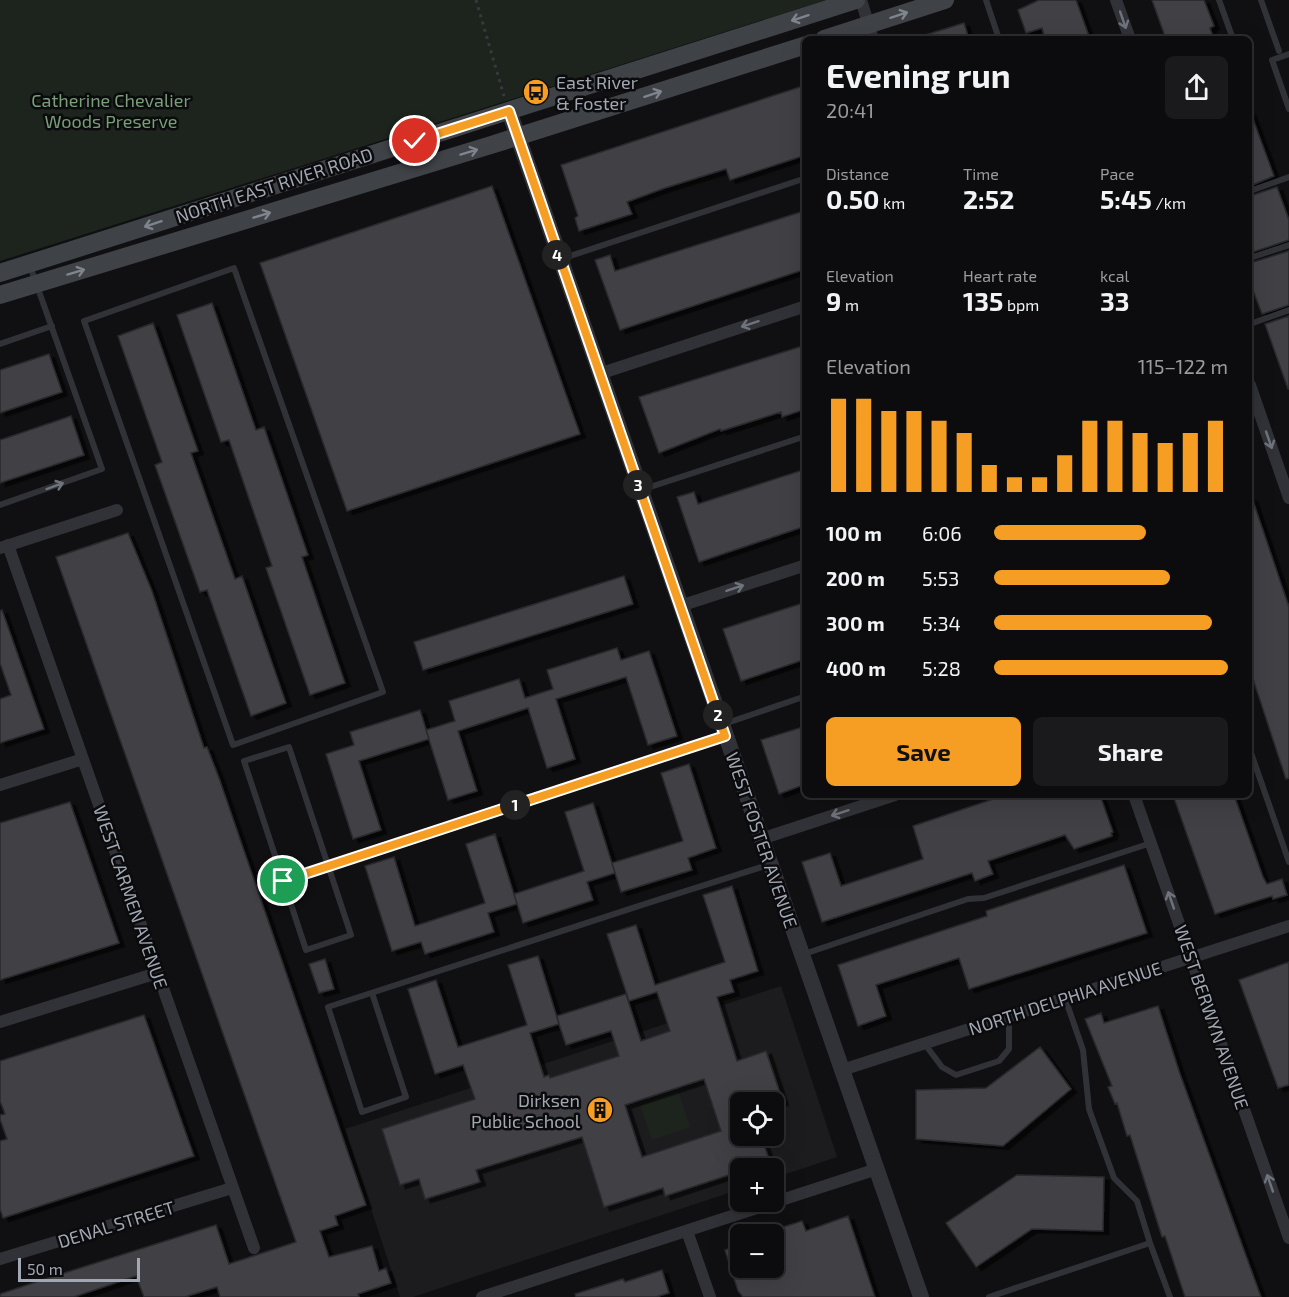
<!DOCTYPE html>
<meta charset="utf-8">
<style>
:root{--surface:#0c0c0e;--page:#1a1a1c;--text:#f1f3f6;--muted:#9a9b9e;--line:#2c2c2e;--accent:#f69e24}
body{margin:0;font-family:"Exo 2",sans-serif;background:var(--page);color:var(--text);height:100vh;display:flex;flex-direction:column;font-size:22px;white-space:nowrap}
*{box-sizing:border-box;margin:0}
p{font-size:20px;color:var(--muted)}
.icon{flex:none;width:33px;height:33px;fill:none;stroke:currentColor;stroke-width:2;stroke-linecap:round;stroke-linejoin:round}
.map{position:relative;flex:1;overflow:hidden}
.details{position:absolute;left:802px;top:36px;width:450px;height:762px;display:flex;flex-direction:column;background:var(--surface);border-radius:9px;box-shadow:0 6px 24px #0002,0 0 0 2px var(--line)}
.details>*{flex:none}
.fabs{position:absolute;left:730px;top:1092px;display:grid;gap:12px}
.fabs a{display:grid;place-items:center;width:54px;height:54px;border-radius:9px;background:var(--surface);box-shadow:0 6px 24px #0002,0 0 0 2px var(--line);font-size:30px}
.scale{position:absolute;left:18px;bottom:15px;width:122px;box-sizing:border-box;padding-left:6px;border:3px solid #a1a8b3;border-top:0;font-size:16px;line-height:21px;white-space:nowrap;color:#a1a8b3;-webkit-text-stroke:4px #0b0b0d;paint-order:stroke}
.pin{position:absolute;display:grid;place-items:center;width:51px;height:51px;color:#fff;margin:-26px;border:3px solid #fff;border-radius:50%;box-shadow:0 2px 6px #0007}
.km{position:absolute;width:30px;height:30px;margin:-15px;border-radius:50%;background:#222;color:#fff;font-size:16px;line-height:30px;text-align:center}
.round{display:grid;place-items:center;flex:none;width:63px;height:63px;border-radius:9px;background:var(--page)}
.summary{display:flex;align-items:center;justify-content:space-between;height:102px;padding:0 24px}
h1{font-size:33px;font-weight:700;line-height:45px}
.metrics{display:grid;grid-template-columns:repeat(3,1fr);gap:9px;height:102px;padding:6px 24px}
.metrics div{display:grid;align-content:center}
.metrics b{font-size:26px;font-weight:700}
.metrics small{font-size:16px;font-weight:400}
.metrics p{font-size:16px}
.chart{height:168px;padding:12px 24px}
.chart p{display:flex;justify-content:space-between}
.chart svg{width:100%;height:108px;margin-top:6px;stroke:var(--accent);stroke-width:6}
.button{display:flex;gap:12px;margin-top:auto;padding:12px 24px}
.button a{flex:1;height:69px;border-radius:9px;background:var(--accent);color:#111;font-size:24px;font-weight:700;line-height:69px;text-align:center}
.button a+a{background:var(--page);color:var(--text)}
ul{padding:0 24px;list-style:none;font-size:20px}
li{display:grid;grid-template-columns:96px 72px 1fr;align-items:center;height:45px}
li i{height:15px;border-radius:8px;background:var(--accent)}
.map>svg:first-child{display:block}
.built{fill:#1c1c1f;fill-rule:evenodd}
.green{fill:#1c241d}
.building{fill:#3f4045;stroke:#2a2a2e;stroke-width:1.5;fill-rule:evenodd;filter:url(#shadow)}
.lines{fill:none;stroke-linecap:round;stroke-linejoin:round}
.path{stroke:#37393e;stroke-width:3;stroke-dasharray:3 4.5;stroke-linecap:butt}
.service{stroke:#313237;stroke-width:6}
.minor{stroke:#313237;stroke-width:12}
.tertiary{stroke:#313237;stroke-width:16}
.secondary{stroke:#3f4247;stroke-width:18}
.oneway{stroke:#7f848d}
.oneway2{stroke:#6f737b}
.route-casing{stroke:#fff;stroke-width:12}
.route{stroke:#f69e24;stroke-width:8}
.labels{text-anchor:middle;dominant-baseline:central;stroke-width:5;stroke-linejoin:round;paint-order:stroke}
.poi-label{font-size:18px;fill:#a1a8b3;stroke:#0b0b0d;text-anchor:start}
.park-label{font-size:18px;fill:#789f77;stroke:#0b0b0d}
.street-label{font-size:18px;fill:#a1a8b3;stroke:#0b0b0d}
</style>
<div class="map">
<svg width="1289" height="1297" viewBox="0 0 1289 1297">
<defs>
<filter id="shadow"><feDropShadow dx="5.5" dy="3.5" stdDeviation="0" flood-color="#0009"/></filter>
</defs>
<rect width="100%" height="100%" fill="#101012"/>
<path class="built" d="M781 986 837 1157 774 1178V1168H741V1189L413 1297H400L345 1129ZM741 1102H774V1136H741Z"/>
<path class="green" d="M0 0H826L0 261Z
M678 1091 690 1127 652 1140 640 1105Z"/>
<path class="building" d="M1039 0H1076L1090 39H1045L1042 28 1026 33 1018 10Z
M1152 0H1204L1214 26 1210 28 1214 39H1166Z
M964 23 969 39H922V36Z
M806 85V155L730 180 726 169 665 188 627 202 632 214 579 231 575 218 578 216 561 165Z
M1250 111 1274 176 1250 186Z
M492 186 580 434 347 511 260 263Z
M1277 187 1289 220V240L1250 253V196Z
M801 212 806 224V269L620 330 595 260 610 255 615 271Z
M1289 251V305L1262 314 1250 282V263Z
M212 303 256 430 264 427 308 555 302 557 345 683 310 695 266 568 272 566 229 440 221 442 177 315Z
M1289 316V389H1288L1265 324Z
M153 323 198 451 191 453 235 579 242 576 286 703 251 716 207 590 200 592 155 465 162 462 118 336Z
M806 345V409L782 417 781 412 721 431 720 429 659 453 639 397Z
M49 354 62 392 0 413V370Z
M71 416 84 455 0 483V440Z
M806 469V526L699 562 677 497 694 492 698 504Z
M1252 498 1289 607V778L1286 779 1250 670V499Z
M128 533 152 591 204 748 207 747 219 778 366 1205 335 1216 338 1225 320 1231 329 1257 372 1246 379 1271 386 1268 391 1283 358 1294 359 1297H220L217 1287 185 1297H144L136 1276 74 1297H0V1294L39 1281 216 1225 229 1264 296 1242 56 557Z
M624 576 633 604 423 670 414 642Z
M806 602V659L741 681 723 629Z
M2 610 44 729 0 743V699L11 695 0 663V611Z
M617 648 621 660 649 651 677 736 648 745 626 677 556 699 575 759 547 768 528 708 458 731 477 791 448 800 426 730 455 721 449 701 519 679 525 698 553 689 547 670Z
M420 710 429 739 359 761 381 830 353 839 326 754 354 745 350 732Z
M806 726V784L779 794 761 740Z
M689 764 716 848 688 858 692 870 621 892 612 863 683 841 661 773Z
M1005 795H1100L1113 832 1111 833 1112 836 1074 849 1065 835 988 861 993 874 975 881 972 873 822 922 802 862 830 853 841 886 923 859 913 826Z
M1173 795H1234L1263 877 1267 884 1282 879 1287 895 1273 899 1272 896 1215 914Z
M70 802 119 943 0 980V823Z
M593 803 615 873 587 882 593 900 523 923 514 894 584 871 565 812Z
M495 834 517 904 488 913 494 932 425 954 421 942 392 951 365 866 394 857 415 926 485 903 466 844Z
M1124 865 1147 933 969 989 959 958 876 985 886 1016 858 1026 838 965 987 916 986 911Z
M732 886 758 971 730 980 734 992 717 997 737 1061 766 1051 783 1102H741V1136H761L770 1162 741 1168V1171L665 1196 663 1188 604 1207 582 1137 476 1170 480 1182 425 1199 419 1179 400 1185 382 1129 475 1099 463 1065 435 1074 408 989 436 980 458 1047 527 1025 508 965 538 956 559 1024 557 1016 626 994 641 1041 670 1031 657 992 629 1001 607 934 636 925 655 985 725 962 703 895ZM559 1024 566 1045 611 1031 619 1056 550 1078 549 1075 544 1077 530 1033ZM704 1079 721 1131 642 1157 625 1105Z
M325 959 334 989 319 993 309 964Z
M1289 962V1085L1278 1088 1239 980Z
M1158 1006 1180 1074 1261 1297H1185L1165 1236 1162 1237 1130 1135 1127 1136 1117 1103 1115 1104 1108 1087 1112 1086 1085 1019 1101 1013 1104 1023Z
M144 1015 194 1156 3 1218 0 1209V1141L7 1139 0 1119V1115L5 1114 0 1101V1061Z
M1040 1047 1071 1089 1003 1146 916 1139V1090L986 1088Z
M1017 1175 1104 1177 1103 1231 1032 1229 976 1267 946 1223Z
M848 1216 875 1297H743L738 1291 725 1250 741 1245V1268H774V1230L802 1221 806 1231Z
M662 1270 669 1293 656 1297H576L575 1294 623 1279 625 1282Z"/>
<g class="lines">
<path class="path" d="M476 0 504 96"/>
<path class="service" d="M986 0 999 39
M1219 0 1233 39
M1261 0 1279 51
M1289 54 1272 60 1289 109
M1250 191 1289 177
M1250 258 1289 245
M561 259 806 178
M234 268 383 692 233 745 84 321Z
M1250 324 1289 310
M0 344 52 326
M641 490 806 436
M0 505 102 469 30 266
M724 724 806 696
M289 747 351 935 306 950 244 761Z
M1250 750 1289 862
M283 881 725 736
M804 954 968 899 984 898 1151 843
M372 993 406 1097 362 1112 328 1007C475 959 621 911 768 865
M924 1043 942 1067 956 1075 999 1061 1009 1049V1016
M1150 1243 1170 1297
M989 1297 1150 1243 1137 1201 1114 1178 1089 1109 1083 1050 1065 998"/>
<path class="minor" d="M861 0 873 39
M1116 0 1130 39
M599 374 806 306
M1250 385 1289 498
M8 545 254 1248
M0 548 117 510
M680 606 806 565
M0 785 83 759
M1134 795 1289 1238
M761 839 895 795
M0 1022 157 973
M842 1070 1289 926
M687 1231 710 1297
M0 1259 232 1188
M482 1297 877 1169"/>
<path class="tertiary" d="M509 111 921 1297"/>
<path class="secondary" d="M824 39 945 0
M0 273 856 0
M0 295 491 145 806 45"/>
</g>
<defs><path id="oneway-shaft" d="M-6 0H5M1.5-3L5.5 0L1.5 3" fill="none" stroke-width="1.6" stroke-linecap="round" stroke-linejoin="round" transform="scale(1.5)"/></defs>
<g class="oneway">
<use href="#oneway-shaft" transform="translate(899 15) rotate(-18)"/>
<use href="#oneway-shaft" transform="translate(800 18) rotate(162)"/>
<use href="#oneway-shaft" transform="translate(653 94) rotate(-18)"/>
<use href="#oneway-shaft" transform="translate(469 152) rotate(-17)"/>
<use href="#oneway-shaft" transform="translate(262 215) rotate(-17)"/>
<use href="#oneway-shaft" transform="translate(153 224) rotate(162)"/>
<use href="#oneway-shaft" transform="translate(76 272) rotate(-17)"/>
</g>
<g class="oneway2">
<use href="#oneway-shaft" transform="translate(1123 20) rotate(71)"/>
<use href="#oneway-shaft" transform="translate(750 324) rotate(162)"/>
<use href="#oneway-shaft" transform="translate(1269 440) rotate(71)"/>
<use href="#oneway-shaft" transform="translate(55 486) rotate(-20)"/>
<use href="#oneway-shaft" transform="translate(735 588) rotate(-18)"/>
<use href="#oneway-shaft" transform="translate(840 813) rotate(162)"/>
<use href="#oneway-shaft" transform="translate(1171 900) rotate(-109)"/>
<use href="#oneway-shaft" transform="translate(1270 1183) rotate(-109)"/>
</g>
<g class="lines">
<g class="route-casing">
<path id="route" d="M283 881 725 736 509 111 415 141"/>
</g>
<use href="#route" class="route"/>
</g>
<defs>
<g id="bus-disc" transform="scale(1.35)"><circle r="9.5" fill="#f69e24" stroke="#0b0b0d"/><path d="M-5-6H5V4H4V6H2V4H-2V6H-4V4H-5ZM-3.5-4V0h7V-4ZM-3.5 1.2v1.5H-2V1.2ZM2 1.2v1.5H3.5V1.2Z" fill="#111"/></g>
<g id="building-disc" transform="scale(1.35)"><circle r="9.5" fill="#f69e24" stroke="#0b0b0d"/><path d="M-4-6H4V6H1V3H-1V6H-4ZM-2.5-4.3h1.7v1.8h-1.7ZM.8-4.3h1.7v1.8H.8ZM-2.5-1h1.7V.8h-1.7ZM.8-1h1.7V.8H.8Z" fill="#111"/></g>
</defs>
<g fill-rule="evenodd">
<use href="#bus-disc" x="536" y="92"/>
<use href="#building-disc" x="600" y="1110"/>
</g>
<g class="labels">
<g class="poi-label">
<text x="556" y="82">East River<tspan x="556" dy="21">&amp; Foster</tspan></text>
<text x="580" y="1100" text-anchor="end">Dirksen<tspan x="580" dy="21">Public School</tspan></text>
</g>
<g class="park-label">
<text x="111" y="100">Catherine Chevalier<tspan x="111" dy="21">Woods Preserve</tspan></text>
</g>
<g class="street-label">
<text transform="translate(274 185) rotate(-18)">NORTH EAST RIVER ROAD</text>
<text transform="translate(762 840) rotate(71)">WEST FOSTER AVENUE</text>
<text transform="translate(131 897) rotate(71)">WEST CARMEN AVENUE</text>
<text transform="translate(1065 998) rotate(-18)">NORTH DELPHIA AVENUE</text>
<text transform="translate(1212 1017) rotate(71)">WEST BERWYN AVENUE</text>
<text transform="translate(116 1224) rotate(-17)">DENAL STREET</text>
</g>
</g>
</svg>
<div class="fabs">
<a><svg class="icon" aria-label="locate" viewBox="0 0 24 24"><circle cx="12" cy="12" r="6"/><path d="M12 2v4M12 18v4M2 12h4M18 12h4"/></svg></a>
<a>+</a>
<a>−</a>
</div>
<div class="scale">50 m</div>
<div class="pin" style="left:283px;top:881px;background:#1e9e55"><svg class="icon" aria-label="arrive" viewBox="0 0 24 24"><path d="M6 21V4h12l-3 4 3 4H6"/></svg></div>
<div class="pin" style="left:415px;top:141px;background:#d93025"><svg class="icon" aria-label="check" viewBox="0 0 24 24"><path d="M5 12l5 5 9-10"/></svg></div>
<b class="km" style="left:515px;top:805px">1</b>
<b class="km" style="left:718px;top:715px">2</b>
<b class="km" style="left:638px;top:485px">3</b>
<b class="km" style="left:557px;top:255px">4</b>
<section class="details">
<div class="summary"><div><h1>Evening run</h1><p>20:41</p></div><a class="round"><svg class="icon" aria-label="share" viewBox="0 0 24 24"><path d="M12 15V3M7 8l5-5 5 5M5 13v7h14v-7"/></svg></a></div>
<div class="metrics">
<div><p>Distance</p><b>0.50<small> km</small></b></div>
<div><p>Time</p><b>2:52</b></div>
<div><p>Pace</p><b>5:45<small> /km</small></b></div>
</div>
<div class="metrics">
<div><p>Elevation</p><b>9<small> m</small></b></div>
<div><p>Heart rate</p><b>135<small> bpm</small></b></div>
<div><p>kcal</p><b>33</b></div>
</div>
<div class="chart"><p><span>Elevation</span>115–122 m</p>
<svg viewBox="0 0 160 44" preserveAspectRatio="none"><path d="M5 44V6M15 44V6M25 44V11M35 44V11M45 44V15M55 44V20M65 44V33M75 44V38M85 44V38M95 44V29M105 44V15M115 44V15M125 44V20M135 44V24M145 44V20M155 44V15"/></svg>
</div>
<ul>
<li><b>100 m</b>6:06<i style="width:65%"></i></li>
<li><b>200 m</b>5:53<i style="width:75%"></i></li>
<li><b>300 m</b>5:34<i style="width:93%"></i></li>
<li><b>400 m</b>5:28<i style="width:100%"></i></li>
</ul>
<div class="button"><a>Save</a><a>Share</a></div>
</section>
</div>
